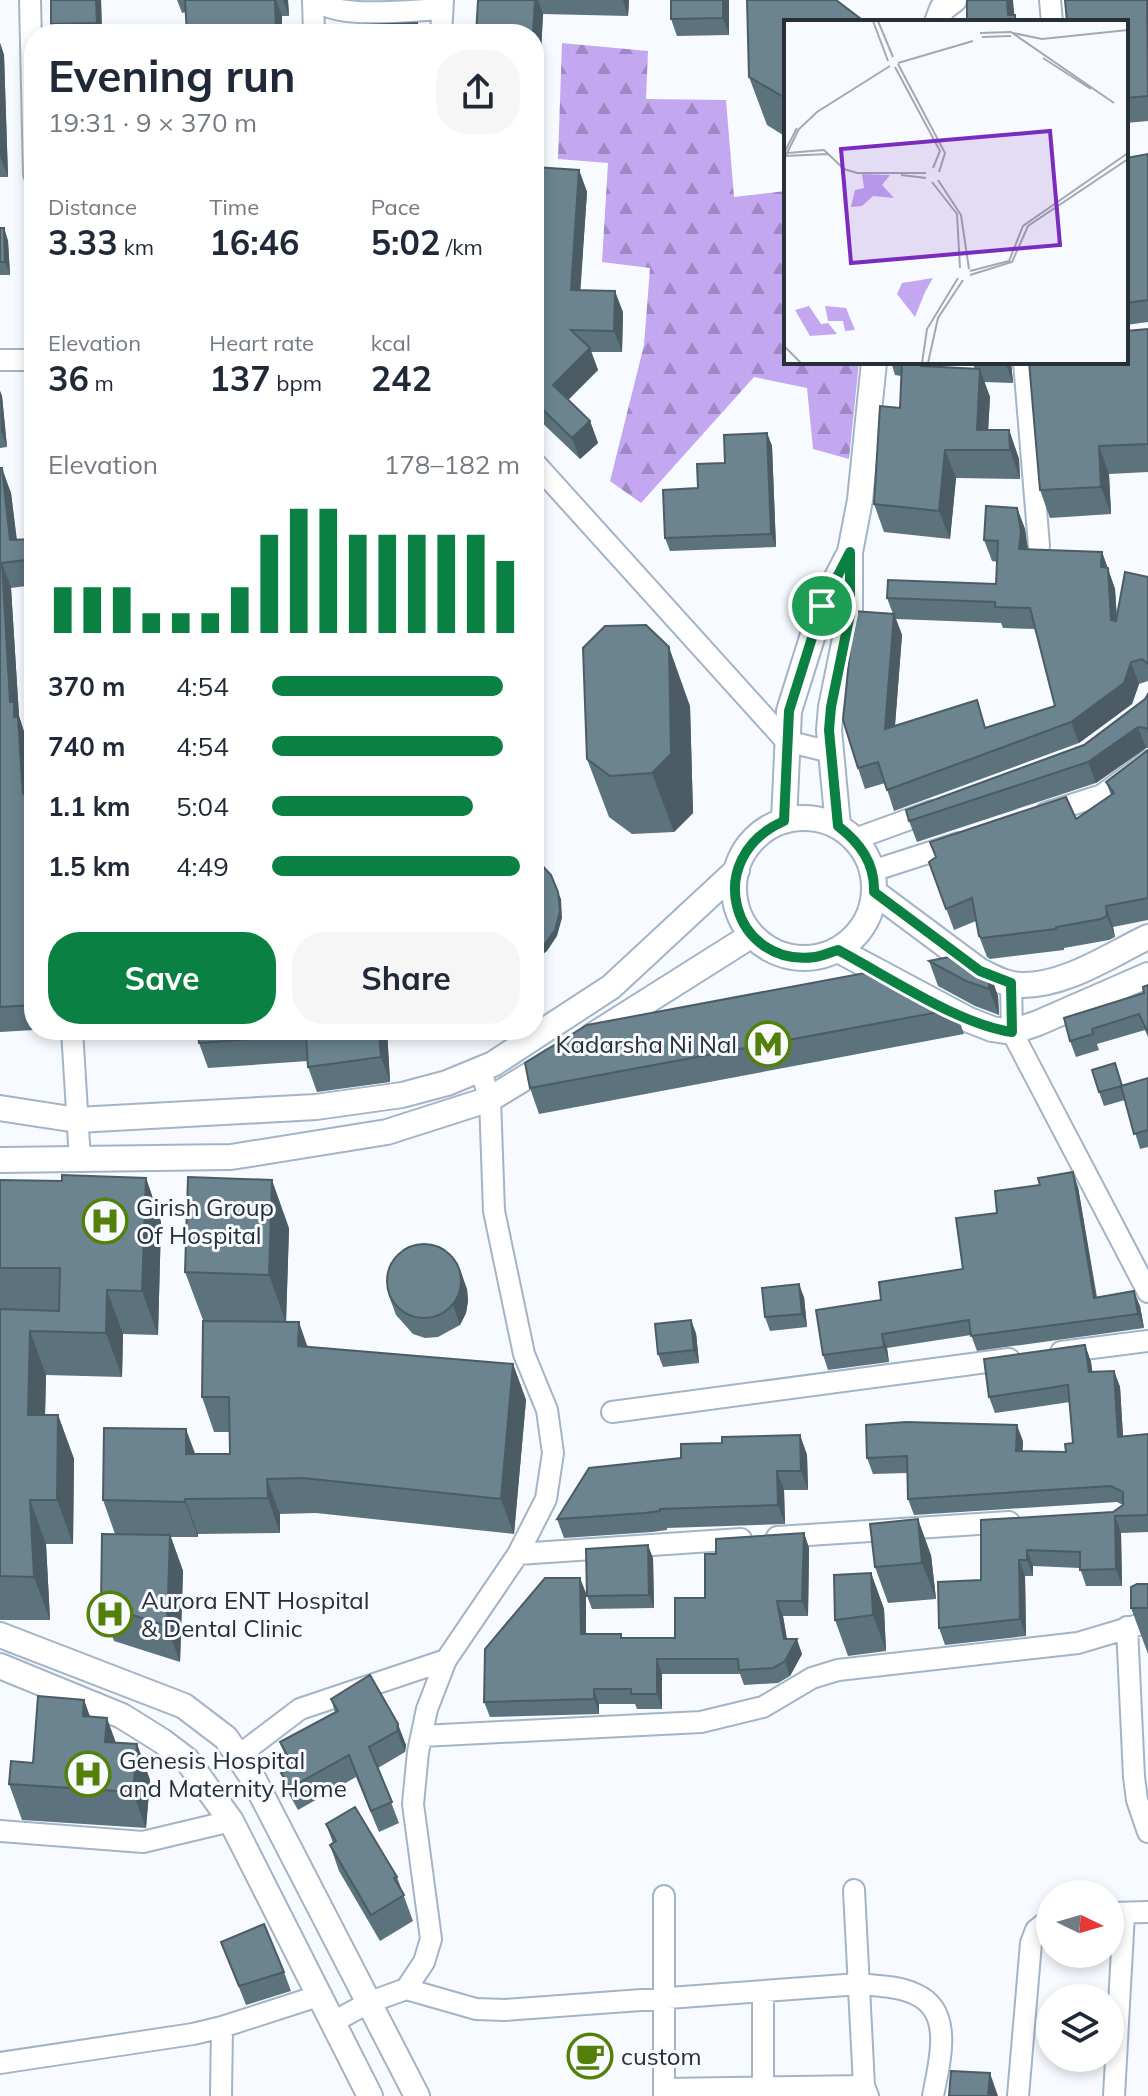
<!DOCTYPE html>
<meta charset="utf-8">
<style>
:root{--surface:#fff;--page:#f6f6f7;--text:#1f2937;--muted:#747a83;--accent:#0b8043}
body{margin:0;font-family:Mulish,sans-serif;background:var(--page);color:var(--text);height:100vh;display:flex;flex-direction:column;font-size:30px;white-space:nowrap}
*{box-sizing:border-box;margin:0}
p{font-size:26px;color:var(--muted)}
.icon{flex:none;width:44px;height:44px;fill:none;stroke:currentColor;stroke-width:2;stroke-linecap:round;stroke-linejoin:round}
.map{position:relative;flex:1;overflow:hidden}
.side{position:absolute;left:24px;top:24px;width:520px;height:1016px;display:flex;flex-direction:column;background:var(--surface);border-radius:32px;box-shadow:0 4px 12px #0003}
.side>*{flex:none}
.needle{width:52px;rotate:95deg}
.fabs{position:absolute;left:1036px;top:1880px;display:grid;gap:16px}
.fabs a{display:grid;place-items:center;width:88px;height:88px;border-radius:50%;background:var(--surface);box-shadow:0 4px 12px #0003;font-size:40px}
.pin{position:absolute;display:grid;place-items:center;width:68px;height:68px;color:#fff;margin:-34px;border:4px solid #fff;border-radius:50%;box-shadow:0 2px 8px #0007}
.round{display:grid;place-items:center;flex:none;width:84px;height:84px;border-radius:32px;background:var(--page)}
.headline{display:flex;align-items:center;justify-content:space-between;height:136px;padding:0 24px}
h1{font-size:44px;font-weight:700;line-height:60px}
.stats{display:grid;grid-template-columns:repeat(3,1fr);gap:12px;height:136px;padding:8px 24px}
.stats div{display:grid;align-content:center}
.stats b{font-size:34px;font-weight:700}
.stats small{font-size:22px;font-weight:400}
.stats p{font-size:22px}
.chart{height:224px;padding:16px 24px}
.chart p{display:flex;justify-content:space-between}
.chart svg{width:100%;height:144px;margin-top:8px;stroke:var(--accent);stroke-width:6}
.button{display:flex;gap:16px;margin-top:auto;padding:16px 24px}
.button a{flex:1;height:92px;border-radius:32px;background:var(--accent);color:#fff;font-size:32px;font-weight:700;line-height:92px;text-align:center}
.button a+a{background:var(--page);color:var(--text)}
ul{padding:0 24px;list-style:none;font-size:26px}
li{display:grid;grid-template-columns:128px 96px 1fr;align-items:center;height:60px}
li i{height:20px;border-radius:10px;background:var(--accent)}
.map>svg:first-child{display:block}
.forest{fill:url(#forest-firs)}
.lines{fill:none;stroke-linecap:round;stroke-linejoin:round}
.minor-casing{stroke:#a3b4c7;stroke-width:24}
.tertiary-casing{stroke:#a3b4c7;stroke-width:28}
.minor{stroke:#fff;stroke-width:20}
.tertiary{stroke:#fff;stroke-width:24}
.wall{fill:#5c727c;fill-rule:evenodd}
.shaded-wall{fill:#4b5c65}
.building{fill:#6b8490;stroke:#4b5c65;stroke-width:2}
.route-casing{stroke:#fff;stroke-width:16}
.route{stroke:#0b8043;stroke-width:10}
.labels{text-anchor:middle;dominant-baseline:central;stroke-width:6;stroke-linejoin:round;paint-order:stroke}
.poi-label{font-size:24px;fill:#282f37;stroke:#f7fbff;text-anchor:start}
.inset-road{fill:none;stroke:#a4a9af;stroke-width:2}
.view{fill:#7b2cbf;fill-opacity:0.15;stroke:#7b2cbf;stroke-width:4}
.inset-edge{fill:none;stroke:#282f37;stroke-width:4}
</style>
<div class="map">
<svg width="1148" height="2096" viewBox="0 0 1148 2096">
<defs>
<pattern id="forest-firs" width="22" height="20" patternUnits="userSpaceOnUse" patternTransform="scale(2)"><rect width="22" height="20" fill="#c3a8f1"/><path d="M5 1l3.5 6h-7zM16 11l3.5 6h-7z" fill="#9e89c4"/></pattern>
</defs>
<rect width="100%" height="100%" fill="#f7fbff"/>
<path class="forest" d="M562 43 648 51 646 99 726 100 734 197 786 191V362H859L849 459 813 449 807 388 754 377 641 503 610 481 644 345 650 268 602 262 608 163 558 159Z"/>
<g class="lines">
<g class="minor-casing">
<path id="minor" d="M30 0 34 174
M313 0 314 34
M317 0C336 20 413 10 442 9
M1050 0 1052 22
M441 34 443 0
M0 360H34
M1024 362 1039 546
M534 462 786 741 831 752
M1046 813 1102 795 1148 761
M855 839 932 811
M872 871 959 843
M1011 983 1012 1032 1148 1292
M72 1030 80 1160
M1061 1352 1148 1341
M612 1412 1009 1359
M777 1537 1009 1522
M518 1554 741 1539
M1127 1627 1134 1777 1137 1800 1148 1832
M422 1736 701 1722 763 1707 812 1678 838 1670 1078 1643 1148 1622
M238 1756 300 1709 446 1660
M0 1831 143 1842 231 1821
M854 1890 864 2086 868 2096
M664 1896V2096
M1110 1913 1148 1912
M406 1989 476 2009 505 2010 859 1984C877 1986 898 1986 915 1994 955 2011 939 2063 933 2096
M333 2022 370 2002 406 1989 424 1962 431 1939 413 1804 418 1752 427 1709 446 1660 518 1554 546 1499 553 1453 547 1410 524 1354 494 1211 490 1099 480 1069
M0 2063 193 2034 222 2027 321 1995
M664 2089 864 2086
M221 2096 222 2027
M763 2096V1992
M1018 2096 1031 1943 1036 1930 1050 1919
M1114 2096 1124 1913"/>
</g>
<g class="tertiary-casing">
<path id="tertiary" d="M937 22 942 9 954 0
M734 888a70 70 0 1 1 140 0a70 70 0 1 1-140 0Z
M784 821 789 711 822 606 849 554
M838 826 829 730 831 707 850 614V552L860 500 874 362
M874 892 980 971C993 977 1006 985 1021 985 1065 986 1110 955 1148 937
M838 950 969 1020 992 1029 1012 1032 1038 1023 1148 975
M592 1036 752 935
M0 1108 77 1120 316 1107 402 1095 447 1083 493 1064 611 987 737 870
M0 1160 231 1157 387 1132 490 1099 554 1060
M0 1635 184 1706 226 1738 254 1780 417 2096
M0 1666 122 1716 162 1741 187 1760 231 1821 370 2096"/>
</g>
<use href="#minor" class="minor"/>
<use href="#tertiary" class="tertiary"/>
</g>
<path class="wall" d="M51 0H101L102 34H55L51 24Z
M177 0H288L289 16H282V34H187L186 12 182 13Z
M481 0H629L628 16 543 14 535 167 579 170 587 192 580 290 623 312 622 352H591L598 370 568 400 590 421 598 443 580 459 534 415V34Z
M671 0H729V35L677 36 671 19Z
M1148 0V121L1126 123V22Z
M786 22V137L767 125 749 77Z
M0 43 4 55 8 177H0Z
M1148 154V322L1126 325V158Z
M0 228H4L8 241 10 275H0Z
M1148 329V472L1109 474 1111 514 1050 518 1040 490Z
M891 362H936L935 367 975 369 972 362H1011L1013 383 984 382 990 397 988 430H1009L1019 459 1020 479 956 478 950 539 884 532 874 504 900 408 901 376 895 375Z
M0 391 2 396 7 447 0 448Z
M767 433 772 446 776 547 670 551 665 538 698 488 725 463Z
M0 468 11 493 17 540 34 539V585L11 588 19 716 27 741 31 803 34 811V1030L0 1032Z
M1017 508 1025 529 1028 549 1102 552 1115 589 1117 617 1148 577V681L1139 684 1132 704 1079 743 894 811 885 783 865 789 858 768 893 614 887 598 996 584 997 562 992 561 984 540ZM896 619 1001 623 1003 628 1035 629 1055 706 986 727 895 726 902 635Z
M534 625 542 812H534Z
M1148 694V748H1146L1096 783 917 842 909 821 1084 745 1145 699Z
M690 706 693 813 674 832 632 834 609 817 587 759Z
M1148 750V920L1113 927 1115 937 1109 940 1064 948V950L990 959 987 957 979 936 976 921 954 930 929 862 1076 819 1111 795 1106 782Z
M959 955 998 996 999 1015 975 1006 938 986 929 961Z
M1148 985V1037L1145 1030 1097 1044 1099 1050 1076 1057 1070 1041 1144 993Z
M955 1009 964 1034 539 1114 530 1088Z
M198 1030H387L390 1082 317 1092 308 1067V1061L208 1068 199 1043Z
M1148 1078V1147L1140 1149 1125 1100 1104 1106 1099 1092Z
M146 1178 161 1222 158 1335 123 1334 122 1377 46 1375 45 1415H58L74 1459 73 1544H46L50 1620H0V1180L62 1181Z
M1078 1187 1097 1297 1140 1306 1144 1328 977 1351 971 1335 887 1348 889 1362 828 1370 823 1355 881 1300 963 1269 997 1213Z
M289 1228 286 1322 308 1347 513 1364 526 1400 514 1534 316 1513 280 1514V1533L198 1534V1537H171L183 1571 180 1662 114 1641 101 1605 115 1534 103 1500 195 1454H230L229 1432H214L202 1397 203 1320 185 1272Z
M467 1289 468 1301 466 1313 460 1325 438 1337 425 1338 413 1334 396 1315 389 1296Z
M804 1297 807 1327 770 1331 765 1317Z
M696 1333 699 1363 663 1367 658 1354Z
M1085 1345 1091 1362 1092 1372 1114 1371 1120 1387 1123 1436 1148 1434V1532L1121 1533 1122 1586H1086L1080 1568 1033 1566V1576H1025L1026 1636 945 1645 939 1628 981 1580V1520L1113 1512 1123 1505 1117 1502 914 1515 908 1499 907 1473 873 1474 867 1458 1023 1441 1022 1451 1066 1452 1073 1443 1070 1402 995 1413 989 1397Z
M800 1435 807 1455 808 1490H784L785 1524 667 1528V1530L652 1532 564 1538 557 1519 681 1458 722 1443Z
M804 1533 809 1548 808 1616H783L787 1639 802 1654 790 1676 778 1683 744 1685 740 1674H662V1709H637L635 1704H599V1714L490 1717 484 1702 586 1593V1634L623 1638H675L705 1598 716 1554Z
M931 1555 936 1599 888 1603 875 1567Z
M653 1558 654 1608 592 1609 587 1596Z
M871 1573 884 1609 886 1651 848 1656 835 1620Z
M1148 1584V1654L1131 1608Z
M370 1675 406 1745 405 1752 378 1768 399 1823 379 1832 356 1777 298 1810 289 1794 281 1773 290 1768 280 1742 335 1712 331 1699Z
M84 1700 90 1717 116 1743 137 1744 150 1780 146 1828 22 1820 9 1784 33 1763Z
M326 1824 397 1877 413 1921 380 1941 339 1871 330 1845 333 1843Z
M221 1942 284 1972 291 1991 246 2005Z"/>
<path class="shaded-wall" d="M96 0H101L102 34 97 23Z
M276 0 282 16V34H276Z
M283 0H288L289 16Z
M535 0H538L543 14 534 181V34H533Z
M623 0H629L628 16Z
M723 0H729V35L723 18Z
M1007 0H1013L1015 22 1008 15Z
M0 43 4 55 8 177 0 156Z
M579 170 587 192 579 312 571 290Z
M4 228 8 241 10 275 5 262Z
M615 291 623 312 622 352 614 331Z
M590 348 598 370 561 407 553 385Z
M922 362H936L931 394 921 366Z
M1005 362H1011L1013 383Z
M980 369 990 397 987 450 977 430Z
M0 391 2 396 7 447 1 431Z
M590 421 598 443 580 459 572 438Z
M1009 430 1019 459 1020 479 1010 450Z
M767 433 772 446 776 547 771 534Z
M1099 446 1109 474 1111 514 1101 487Z
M945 450 956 478 950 539 939 511Z
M2 468 11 493 19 561 10 540Z
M1017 508 1025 529 1028 553 1019 549Z
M1102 552 1115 589 1118 641 1111 620 1101 567Z
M2 563 11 588 19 716 27 741 31 803 34 811V943L23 794 10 702Z
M894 614 902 635 893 750 885 729Z
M534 625 542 812 534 789Z
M669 647 690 706 693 813 674 832 652 773Z
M1131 662 1139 684 1132 704 1079 743 1071 722Z
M1138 727 1146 748 1096 783 1088 762Z
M558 892 561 899 562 918 557 936 547 951 534 961V952Z
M1106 906 1113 927 1115 937 1107 916Z
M27 942 34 961V1011L32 1005Z
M989 970 998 996 999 1015 989 989Z
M379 1030H387L390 1082 381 1057Z
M1073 1172 1078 1187 1099 1313 1094 1298Z
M146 1178 161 1222 158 1335 142 1291Z
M272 1180 289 1228 286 1323 269 1275Z
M460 1269 467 1289 468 1301 466 1313 460 1325 453 1305Z
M799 1284 804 1297 807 1327 802 1314Z
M107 1290 123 1334 122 1377 106 1333Z
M1134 1291 1140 1306 1144 1328 1138 1314Z
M691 1320 696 1333 699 1363 694 1350Z
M299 1322 311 1357 298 1346Z
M30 1331 46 1375 44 1459 28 1415Z
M882 1334 887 1348 889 1362 884 1347Z
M1085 1345 1091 1362 1095 1389 1089 1372Z
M513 1364 526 1400 514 1534 501 1499Z
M1114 1371 1120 1387 1124 1453 1118 1437Z
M58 1415 74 1459 73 1544 57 1500Z
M1017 1425 1023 1441 1022 1468 1016 1451Z
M186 1429 199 1464 186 1454Z
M800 1435 807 1455 808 1490 801 1471Z
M777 1471 784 1490 785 1524 778 1505Z
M267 1479 280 1514V1533L268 1498Z
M185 1499 198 1534V1537L185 1502Z
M30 1500 46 1544 50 1620 34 1577Z
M1115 1516 1121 1533 1122 1586 1116 1569Z
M918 1519 931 1555 936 1599 922 1563Z
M804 1533 809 1548 808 1616 802 1601Z
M170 1535 183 1571 180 1662 167 1626Z
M648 1545 653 1558 654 1608 649 1595Z
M1027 1550 1033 1566V1576L1027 1560Z
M1019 1560 1025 1576 1026 1636 1020 1619Z
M871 1573 884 1609 886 1651 873 1615Z
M580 1578 586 1593V1649L581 1634Z
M777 1601 783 1616 789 1652 797 1639 802 1654 790 1676 785 1661 784 1639Z
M657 1659 662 1674V1709L657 1694Z
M594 1689 599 1704V1714L594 1699Z
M84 1700 97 1736 83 1716Z
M107 1718 120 1754 105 1742Z
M398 1724 406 1745 405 1752 397 1731Z
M137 1744 150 1780 146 1828 133 1792Z
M990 2073 998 2096H988Z"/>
<path class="building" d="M51 0H96L97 23 51 24Z
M185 0H275L276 34H187Z
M481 0H535L533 34H476L478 1Z
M671 0H723V18L671 19Z
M747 0H836L865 22H786V94L782 96 749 77Z
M967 0H1007L1008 15H1015V22H967Z
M1065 0H1147L1148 96 1126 98V22H1067Z
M417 23V34H336V26Z
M1148 154V300L1126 303V158Z
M534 167 579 170 571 290 615 291 614 331 571 330 590 348 553 385 590 421 572 438 534 401Z
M0 228H4L5 262H0Z
M1148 329V444L1099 446 1101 487 1040 490 1029 362H1126V331Z
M902 362H922L921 366 980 369 977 430H1009L1010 450H945L939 511 874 504 880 406 900 408Z
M767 433 771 534 665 538 663 490 698 488 697 464 725 463 724 435Z
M0 468H2L10 540 34 539V559L2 563 10 702H14V717H18L23 794 28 793 34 942H27L32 1005 0 1007Z
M986 506 1017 508 1021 532 1019 549 1102 552 1101 567 1108 568 1111 620 1116 621 1125 572 1148 577V664L1142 659 1131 662 1124 683 1071 722 887 790 878 762 858 768 843 720 854 611 894 614 885 729 977 700 985 728 1055 706 1030 608 995 607V602L887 598 888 580 996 584 998 541 984 540Z
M646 625 669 647 671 754 652 773 610 776 587 759 583 648 605 626Z
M1148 694V730L1145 728 1138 727 1088 762 909 821 906 810 1084 745 1145 699Z
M1148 750V898L1106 906 1107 916 1101 919 1056 927V929L982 938 979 936 972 898 946 909 929 862 936 857 930 842 1066 797 1076 819 1114 793 1106 782Z
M534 858 538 861 551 875 558 892 560 911 555 930 544 945 534 952Z
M959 955 989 970V989L966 981 929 961Z
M881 970 955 1009 530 1088 525 1063 587 1025Z
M1148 985V1033L1139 1014 1092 1029 1093 1034 1070 1041 1064 1018 1144 993 1143 987Z
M198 1030H379L381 1057 308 1067 306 1035 199 1043Z
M1115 1063 1122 1086 1099 1092 1092 1070Z
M1148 1078V1130L1134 1134 1121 1086Z
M1073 1172 1094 1298 1134 1291 1138 1314 971 1336 969 1320 882 1334 884 1347 823 1355 816 1310 881 1300 879 1282 963 1269 956 1218 997 1213 995 1191 1040 1185 1038 1178Z
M62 1175 146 1178 142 1291 107 1290 106 1333 30 1331 28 1415H58L57 1500H30L34 1577 0 1576V1309L59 1311 60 1268H0V1180L62 1181Z
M188 1177 272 1180 269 1275 185 1272Z
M387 1281a37 37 0 1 1 74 0a37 37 0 1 1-74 0Z
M799 1284 802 1314 765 1317 762 1288Z
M691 1320 694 1350 658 1354 655 1324Z
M203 1321 299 1322 298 1346 513 1364 501 1499 303 1478 267 1479 268 1498 185 1499V1502L103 1500 104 1428 186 1429V1454H230L229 1397H202Z
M1085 1345 1089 1372 1114 1371 1118 1437 1148 1434V1515L1115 1516 1116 1569 1080 1570V1552L1027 1550V1560H1019L1020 1619 939 1628 938 1582 981 1580V1520L1113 1512 1123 1505V1492L1111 1486 908 1499 907 1456 867 1458 866 1425 906 1422 1017 1425 1016 1451 1066 1452 1065 1444 1073 1443 1068 1385 989 1397 984 1359Z
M800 1435 801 1471H777L778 1505 660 1509V1511L645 1513 557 1519 589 1468 681 1458V1444L722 1443V1437Z
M918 1519 922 1563 875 1567 870 1524Z
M804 1533 802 1601H777L784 1639H797L785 1661 773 1668 739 1670 738 1659H657V1694H631V1689H594V1699L484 1702 485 1649 545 1578H580L581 1634H621V1638H675V1598H705V1554H716V1539Z
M102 1534 170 1535 167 1626 101 1605Z
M648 1545 649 1595 587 1596 586 1549Z
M871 1573 873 1615 835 1620 834 1575Z
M1137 1584H1148V1608H1131V1587Z
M370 1675 398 1724 397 1731 369 1747 392 1802 371 1811 349 1755 290 1788 281 1773 293 1766 280 1742 338 1711 331 1699Z
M38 1696 84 1700 83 1716 107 1718 105 1742 137 1744 133 1792 9 1784 11 1761 33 1763Z
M355 1807 397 1877 394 1878 404 1895 371 1915 330 1845 336 1841 326 1824Z
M264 1924 284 1972 239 1986 221 1942Z
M951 2071 990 2073 988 2096H949Z"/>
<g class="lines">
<g class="route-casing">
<path id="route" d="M850 552V614L831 707 829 730 838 826C860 843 875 863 874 892L980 971 1011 983 1012 1032C960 1025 887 976 838 950 831 952 822 956 815 957 733 968 700 858 784 821L789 711 822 606Z"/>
</g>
<use href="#route" class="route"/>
</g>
<defs>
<g id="metro-ring" transform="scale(2.3)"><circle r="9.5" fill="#f7fbff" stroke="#54800a" stroke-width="1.5"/><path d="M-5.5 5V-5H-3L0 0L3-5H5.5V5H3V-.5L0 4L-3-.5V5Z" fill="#54800a"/></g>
<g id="hospital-ring" transform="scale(2.3)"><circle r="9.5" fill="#f7fbff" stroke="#54800a" stroke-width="1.5"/><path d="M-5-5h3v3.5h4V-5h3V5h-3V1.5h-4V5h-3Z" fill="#54800a"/></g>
<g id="cafe-ring" transform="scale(2.3)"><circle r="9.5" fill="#f7fbff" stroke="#54800a" stroke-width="1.5"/><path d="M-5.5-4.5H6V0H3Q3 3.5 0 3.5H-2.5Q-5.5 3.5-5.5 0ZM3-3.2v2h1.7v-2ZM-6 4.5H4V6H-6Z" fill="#54800a"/></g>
</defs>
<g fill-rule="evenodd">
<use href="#metro-ring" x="768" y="1044"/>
<use href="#hospital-ring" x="105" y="1221"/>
<use href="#hospital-ring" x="110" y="1614"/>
<use href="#hospital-ring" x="88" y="1774"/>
<use href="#cafe-ring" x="590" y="2056"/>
</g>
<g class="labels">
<g class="poi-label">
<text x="737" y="1044" text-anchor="end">Kadarsha Ni Nal</text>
<text x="136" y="1207">Girish Group<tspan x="136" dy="28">Of Hospital</tspan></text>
<text x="141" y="1600">Aurora ENT Hospital<tspan x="141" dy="28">&amp; Dental Clinic</tspan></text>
<text x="119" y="1760">Genesis Hospital<tspan x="119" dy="28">and Maternity Home</tspan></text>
<text x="621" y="2056">custom</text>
</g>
</g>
<g transform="translate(784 20)">
<rect width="344" height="344" fill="#f7fbff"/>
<path d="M78 154 106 155 98 165 110 178 89 176 78 186 67 187 71 170 80 168ZM149 258 141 272 131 297 113 274 118 263ZM25 286 37 304 44 303 53 314 26 316 11 290ZM41 286 62 288 71 310 61 311 59 301H44Z" fill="#c3a8f1"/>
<path class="inset-road" d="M89 1 104 41M94 1 109 37M196 13 227 12 330 83M229 13 258 19 344 10M198 17 227 16M259 38 307 69M114 43 189 21M114 44 161 133 155 152M111 47 156 131 149 148M0 133 13 108M3 133 40 130 60 149 73 153H142M0 136 44 134M0 139 15 109 33 92 106 46M117 155 142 158M154 160 177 195 185 249M148 162 173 194 176 248M186 251 225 241 239 206 344 133M186 255 228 242 244 206 344 139M0 326 17 343M138 343 143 309 174 258M144 343 154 298 179 260"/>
<path class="view" d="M266 111 276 225 67 243 57 129Z"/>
<rect width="344" height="344" class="inset-edge"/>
</g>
</svg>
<div class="fabs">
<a><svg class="needle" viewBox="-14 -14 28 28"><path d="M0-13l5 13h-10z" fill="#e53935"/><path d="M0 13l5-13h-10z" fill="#747a83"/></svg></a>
<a><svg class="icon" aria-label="layers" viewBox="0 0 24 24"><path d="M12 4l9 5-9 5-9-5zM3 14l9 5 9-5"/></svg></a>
</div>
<div class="pin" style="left:822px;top:606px;background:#1e9e55"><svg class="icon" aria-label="arrive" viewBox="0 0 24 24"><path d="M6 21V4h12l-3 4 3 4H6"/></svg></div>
<section class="side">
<div class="headline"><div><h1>Evening run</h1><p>19:31 · 9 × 370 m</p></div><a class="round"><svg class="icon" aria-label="share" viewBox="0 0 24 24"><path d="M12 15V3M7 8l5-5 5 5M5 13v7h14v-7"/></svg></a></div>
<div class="stats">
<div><p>Distance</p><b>3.33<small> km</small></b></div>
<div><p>Time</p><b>16:46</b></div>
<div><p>Pace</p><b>5:02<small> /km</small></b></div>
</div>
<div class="stats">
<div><p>Elevation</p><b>36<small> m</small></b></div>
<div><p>Heart rate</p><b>137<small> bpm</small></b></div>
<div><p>kcal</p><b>242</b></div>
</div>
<div class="chart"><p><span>Elevation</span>178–182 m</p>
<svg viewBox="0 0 160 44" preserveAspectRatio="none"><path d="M5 44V30M15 44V30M25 44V30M35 44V38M45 44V38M55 44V38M65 44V30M75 44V14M85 44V6M95 44V6M105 44V14M115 44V14M125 44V14M135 44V14M145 44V14M155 44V22"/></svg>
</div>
<ul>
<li><b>370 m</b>4:54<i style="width:93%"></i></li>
<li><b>740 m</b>4:54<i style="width:93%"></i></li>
<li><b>1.1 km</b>5:04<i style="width:81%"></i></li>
<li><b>1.5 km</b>4:49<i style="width:100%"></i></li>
</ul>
<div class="button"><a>Save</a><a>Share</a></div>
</section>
</div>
